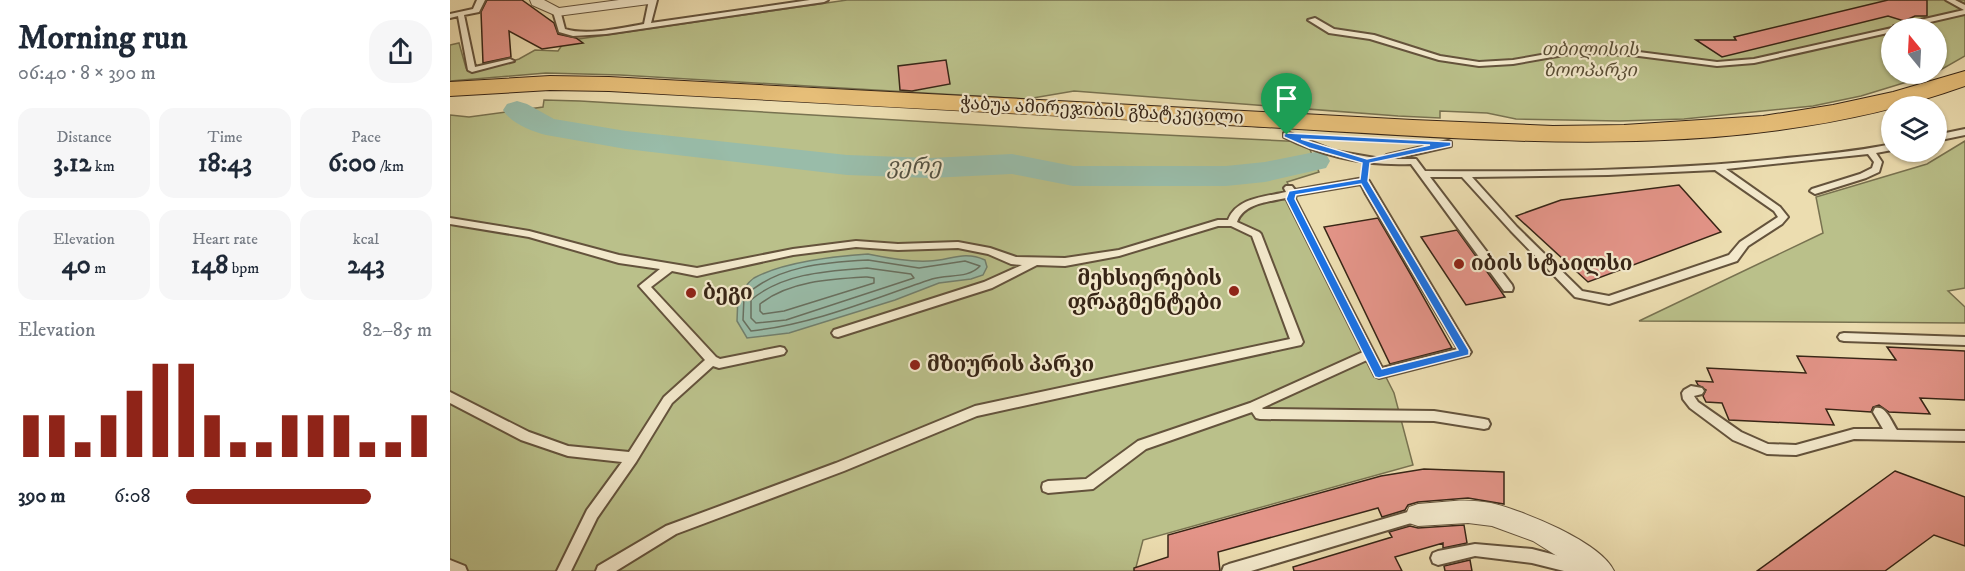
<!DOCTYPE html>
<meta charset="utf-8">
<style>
:root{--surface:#fff;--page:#f6f6f7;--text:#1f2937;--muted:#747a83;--accent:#8f2418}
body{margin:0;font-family:"IM FELL DW Pica","Noto Serif Georgian",serif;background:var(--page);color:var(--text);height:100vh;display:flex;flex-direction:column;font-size:22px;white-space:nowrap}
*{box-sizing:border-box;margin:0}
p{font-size:20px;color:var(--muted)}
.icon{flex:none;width:33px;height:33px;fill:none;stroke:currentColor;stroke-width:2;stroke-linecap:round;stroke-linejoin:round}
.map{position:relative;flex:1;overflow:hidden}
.drawer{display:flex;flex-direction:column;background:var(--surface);width:450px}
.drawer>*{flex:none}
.needle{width:39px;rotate:342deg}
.controls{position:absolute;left:1431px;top:18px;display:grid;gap:12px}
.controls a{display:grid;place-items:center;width:66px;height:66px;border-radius:50%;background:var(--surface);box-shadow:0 2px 4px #0004;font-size:30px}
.pin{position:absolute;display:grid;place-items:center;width:51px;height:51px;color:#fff;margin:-62px -26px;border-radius:50% 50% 50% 0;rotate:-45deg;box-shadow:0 0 6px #0007}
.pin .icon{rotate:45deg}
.round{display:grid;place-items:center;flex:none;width:63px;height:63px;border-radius:24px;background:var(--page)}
.summary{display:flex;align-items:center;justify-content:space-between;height:102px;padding:0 18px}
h1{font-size:33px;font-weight:700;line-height:45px}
.metrics{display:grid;grid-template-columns:repeat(3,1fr);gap:9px;height:102px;padding:6px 18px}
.metrics div{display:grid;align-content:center;border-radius:15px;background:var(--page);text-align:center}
.metrics b{font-size:26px;font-weight:700}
.metrics small{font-size:16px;font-weight:400}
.metrics p{font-size:16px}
.chart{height:168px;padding:12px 18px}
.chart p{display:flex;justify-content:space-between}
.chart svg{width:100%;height:108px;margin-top:6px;stroke:var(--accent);stroke-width:6}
ul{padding:0 18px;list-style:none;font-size:20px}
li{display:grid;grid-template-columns:96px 72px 1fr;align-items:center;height:45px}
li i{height:15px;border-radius:8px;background:var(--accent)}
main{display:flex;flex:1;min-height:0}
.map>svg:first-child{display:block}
.green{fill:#bac08a;stroke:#787250;stroke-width:1.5}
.water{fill:#99bca9;stroke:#72806e;stroke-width:1.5}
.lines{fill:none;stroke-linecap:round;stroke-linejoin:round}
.shore{stroke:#687060;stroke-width:1.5}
.river{fill:#99bca9;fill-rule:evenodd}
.building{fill:#e39488;stroke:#372516;stroke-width:1.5}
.lane-casing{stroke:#64533c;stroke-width:4}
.street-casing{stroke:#64533c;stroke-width:2}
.primary-casing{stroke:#372516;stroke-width:2}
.lane{fill:#f3e9cc;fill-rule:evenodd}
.street{fill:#f3e9cc;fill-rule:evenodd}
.primary{fill:#e6be78;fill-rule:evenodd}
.route{fill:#1a73e8;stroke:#fff;stroke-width:1.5;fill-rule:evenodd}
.poi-dot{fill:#8f2418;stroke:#f3e9cc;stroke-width:2}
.labels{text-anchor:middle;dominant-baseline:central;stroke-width:4.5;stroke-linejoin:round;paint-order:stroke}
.far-park-label{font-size:18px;font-style:italic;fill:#584c33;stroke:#f3e9cc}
.far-street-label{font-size:18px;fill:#372516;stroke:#f3e9cc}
.poi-label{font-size:21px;font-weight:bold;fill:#372516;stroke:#f3e9cc;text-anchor:start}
.water-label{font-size:22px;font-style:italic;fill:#545242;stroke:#f3e9cc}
</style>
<main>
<section class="drawer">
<div class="summary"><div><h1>Morning run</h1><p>06:40 · 8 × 390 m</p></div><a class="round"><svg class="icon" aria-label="share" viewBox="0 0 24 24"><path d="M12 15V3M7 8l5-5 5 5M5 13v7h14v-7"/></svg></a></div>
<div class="metrics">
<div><p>Distance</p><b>3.12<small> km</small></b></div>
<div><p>Time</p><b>18:43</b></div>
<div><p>Pace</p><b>6:00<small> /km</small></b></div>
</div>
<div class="metrics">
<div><p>Elevation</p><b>40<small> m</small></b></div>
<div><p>Heart rate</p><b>148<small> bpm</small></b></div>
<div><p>kcal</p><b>243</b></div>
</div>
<div class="chart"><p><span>Elevation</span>82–85 m</p>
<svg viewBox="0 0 160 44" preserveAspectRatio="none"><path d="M5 44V27M15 44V27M25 44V38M35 44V27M45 44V17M55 44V6M65 44V6M75 44V27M85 44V38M95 44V38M105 44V27M115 44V27M125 44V27M135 44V38M145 44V38M155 44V27"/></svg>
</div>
<ul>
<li><b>390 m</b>6:08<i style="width:75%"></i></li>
</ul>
</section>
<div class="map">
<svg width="1515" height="571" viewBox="0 0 1515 571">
<rect width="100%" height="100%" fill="#ecddb0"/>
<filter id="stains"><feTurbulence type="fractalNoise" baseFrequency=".00333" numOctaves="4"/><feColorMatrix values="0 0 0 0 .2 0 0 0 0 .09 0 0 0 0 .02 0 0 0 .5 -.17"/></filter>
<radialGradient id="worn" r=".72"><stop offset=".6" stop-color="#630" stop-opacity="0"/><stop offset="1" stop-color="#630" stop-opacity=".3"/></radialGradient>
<path class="green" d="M397 0H1515V56L1487 72 1486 28H1442V74H1483L1411 96 1363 106 1234 119 1170 121 1066 119 1037 113 990 111V118L948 116 624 91 577 99 170 75 96 73 0 81V45L9 43 16 68 43 67 69 59 85 50 108 51 115 41Z
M94 100 130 101 613 130 857 142 869 172 837 182 944 393 963 465 693 540 685 571H0V115L19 117 93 107Z
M1515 141V288L1498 291 1515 307V323L1189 321 1373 233 1366 197 1477 164Z"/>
<path class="water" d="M418 254C439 258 459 262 479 261 499 261 513 250 535 260L537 267 533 275 521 279 489 283 445 300 339 333 297 338 287 321 288 295C293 290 298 282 304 278 333 262 386 256 418 254Z"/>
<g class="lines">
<path class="shore" d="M418 260 469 268 515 261 530 266C518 279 498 274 482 279 422 299 365 324 301 331L293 320 294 297C325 266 376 262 418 260Z
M417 268 461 274 464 278 336 320 306 323 301 318V300C333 273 377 271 417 268Z
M417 277 424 278V283L334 311 313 314 310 311V304C339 281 381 279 417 277Z"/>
<path class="river" d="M67 101 77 104 104 119 176 131 397 155 480 158 562 154 623 166H776L815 162 865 152 876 154 880 161 876 168 815 182 776 186H623L562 174 480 178 397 175 176 149 96 135C81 131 61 123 53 110L57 104Z"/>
</g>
<path class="building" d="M37 0H72L104 23 108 34 126 38 133 43 92 49 59 31 61 57 33 63 31 12Z
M1438 0H1477V16H1465L1454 21 1438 16 1272 57 1246 40H1286L1284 37Z
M496 60 500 84 462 91 450 90 448 66Z
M1229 185 1271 232 1138 282 1066 216 1111 200Z
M928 218 961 275 1002 348 940 364 874 227Z
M1007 230 1048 287 1055 297 1016 305 971 237Z
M1437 347 1515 351V400L1470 398 1480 414 1439 412 1429 405 1423 407 1421 412 1376 409 1384 425 1279 420 1272 403 1256 402 1253 396 1256 390 1248 385 1246 381 1263 382 1257 368 1356 373 1347 356 1446 360Z
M974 469 1054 472V504L1018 498 968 502 958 505 955 510 932 517 928 508 768 552 770 571H684V568L718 557V535L931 476Z
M1445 471 1515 497V546L1484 535 1435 571H1307Z
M1014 525 1017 543 993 548V543L945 557 952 571H844L843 567 942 537 939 532 960 526 968 528Z
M1020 560 1022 571H995L994 566Z"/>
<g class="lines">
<g class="lane-casing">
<path id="lane" d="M27 0H35L29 12 14 15 25 67 60 59 64 61 22 72 18 70 8 16 0 18V14L23 9Z
M199 0H207L201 23 360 0H378L374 2 156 34 123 36 109 32 103 12 110 10 115 29C137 36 171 28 194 24Z
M1496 0H1505L1515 5V14L1454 28H1442V32L1304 63 1267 66 1181 55 1125 53 1063 64 1029 66 989 60 920 39 879 33 858 20 865 18 884 29 924 35 990 56 1029 62 1063 60 1125 49 1181 51 1267 62 1304 59 1442 28H1443L1444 26 1514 10Z
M1515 129V135L1486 141V135Z
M837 132 885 151 931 159 937 155 998 141 1001 142V146L944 159H966L975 171C1093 172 1211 171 1328 159 1366 155 1404 152 1442 144V150L1426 153 1432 162 1429 172 1416 178 1365 194 1360 191 1362 189 1410 174 1422 168 1424 162 1418 154 1276 169 1330 207 1338 217 1332 224 1298 246 1287 261 1159 304 1125 297 1061 231 1012 177H980L1062 285 1063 288 1062 291H1054L961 164C916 166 874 157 834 137V133ZM1265 170 1324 211 1328 217 1290 242 1279 255 1159 296 1132 291 1067 227 1022 177 1158 175Z
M914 178 919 181 1021 352 1019 355 1015 356 929 378 925 376 917 360 812 408 813 409 984 411 1034 419 1038 420 1040 424 1038 428 1034 429 984 421 810 419 806 418 802 412 696 449 643 489 598 493 593 491 592 487 593 483 598 481 636 479 688 441 800 403 913 352 836 198C819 202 794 203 787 222L809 232 811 234 853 342 851 345 527 416 394 471 226 534 166 571H146L148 566 216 526 386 463 525 406 840 339 802 236 781 226H768L669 256 615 266 587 265 542 288 388 337 384 336 382 333 384 330 534 282 572 265 561 264 538 254 508 248 448 250 406 247 343 255 247 276 222 271 201 287 266 357 270 359 330 347 334 348 336 351 334 354 330 355 269 368 263 366 222 403 186 462 147 518 121 571H107L137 510 172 462 118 456 71 440 0 403V392L79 432 118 446 179 452 214 397 255 360 189 286 210 269 169 263 79 237 0 224V218L79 231 169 255 247 268 343 249 406 241 448 244 508 242 540 248 566 257 615 258 669 250 768 220H778C787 197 816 197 836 192L834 188 836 186H842L845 190ZM911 184 916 194 1008 349 932 368 845 199 846 195Z
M1394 333 1515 337V345L1394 341 1390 340 1388 337 1390 334Z
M1241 386 1252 388 1254 391 1252 394 1244 396 1248 402 1291 432 1318 444 1346 445 1404 429H1433L1423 412 1425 408C1436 405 1441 421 1447 430L1515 431V441L1404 439 1346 455 1317 454 1283 440 1240 408 1233 399 1232 393 1234 390Z
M968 509 973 511 975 515 973 519 968 521 801 571H772L774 566 779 564Z
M1025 544 1082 549 1140 564 1145 566 1147 571H1114L1082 563 1025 556 988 565 983 563 981 558 983 553 988 551Z
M0 560 15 566 17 571H0Z"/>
</g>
<g class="street-casing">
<path id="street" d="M80 0H94L109 8 169 0H206L199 4 107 16 82 5Z
M1004 501C1017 500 1029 501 1041 503 1072 510 1151 542 1164 571H1131L1083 541 1042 526 1018 523 968 526 959 523 956 515 959 507 968 504Z"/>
</g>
<g class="primary-casing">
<path id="primary" d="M1515 71V86C1287 168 1033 139 796 126 583 115 371 103 159 91L100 90 0 96V82L100 76 159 77 963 120 1103 126 1174 125 1313 116 1383 105 1443 92Z"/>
</g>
<use href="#lane" class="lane"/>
<use href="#street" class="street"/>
<use href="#primary" class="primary"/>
</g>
<path class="route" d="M837 133 1001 142V146L920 163 918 181 1019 350V355L929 378 925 377 836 199 839 191 910 179 912 163 859 148 834 137V134ZM851 139 980 145 917 159ZM911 184 1008 350 932 369 845 199 846 195Z"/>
<g class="poi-dot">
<circle cx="1009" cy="264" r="6"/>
<circle cx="784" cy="291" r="6"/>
<circle cx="241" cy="293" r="6"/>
<circle cx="465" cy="365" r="6"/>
</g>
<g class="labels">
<g class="far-park-label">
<text x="1140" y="50">თბილისის<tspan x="1140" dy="21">ზოოპარკი</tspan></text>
</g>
<g class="far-street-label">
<text transform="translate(652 111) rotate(3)">ჭაბუა ამირეჯიბის გზატკეცილი</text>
</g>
<g class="poi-label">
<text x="1021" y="264">იბის სტაილსი</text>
<text x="772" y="279" text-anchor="end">მეხსიერების<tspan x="772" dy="24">ფრაგმენტები</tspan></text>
<text x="253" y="293">ბეგი</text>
<text x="477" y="365">მზიურის პარკი</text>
</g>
<g class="water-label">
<text x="464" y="166">ვერე</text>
</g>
</g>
<rect width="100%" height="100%" filter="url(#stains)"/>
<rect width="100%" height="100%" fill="url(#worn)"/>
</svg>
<div class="controls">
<a><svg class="needle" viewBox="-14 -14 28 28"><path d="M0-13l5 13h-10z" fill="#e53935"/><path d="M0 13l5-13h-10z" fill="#747a83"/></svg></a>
<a><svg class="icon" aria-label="layers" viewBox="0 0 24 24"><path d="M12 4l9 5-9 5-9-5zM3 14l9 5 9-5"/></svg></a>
</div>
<div class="pin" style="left:837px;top:135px;background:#1e9e55"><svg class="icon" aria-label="arrive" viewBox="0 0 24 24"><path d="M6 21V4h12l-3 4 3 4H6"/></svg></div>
</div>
</main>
